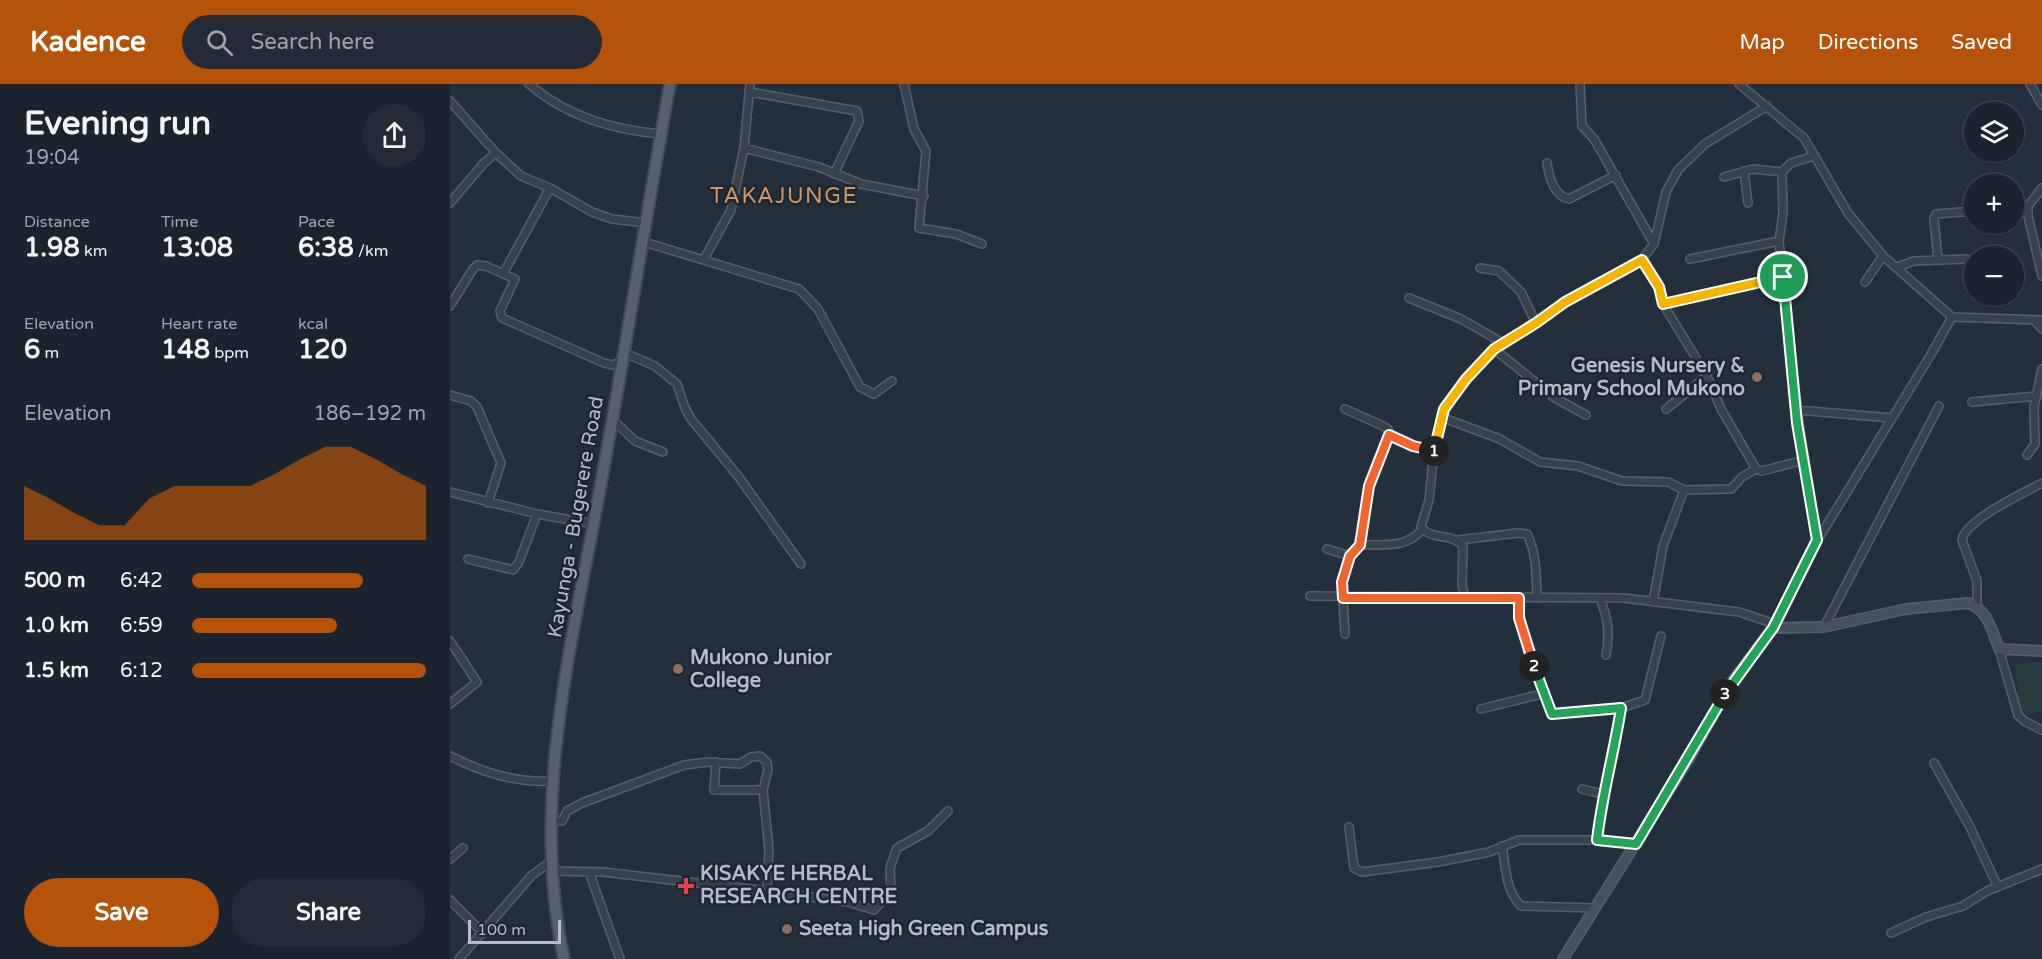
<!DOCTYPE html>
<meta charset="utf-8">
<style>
:root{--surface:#1b232e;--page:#242b36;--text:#f1f3f6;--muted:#a0a4aa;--line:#39404a;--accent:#b45309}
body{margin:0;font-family:"Varela Round",sans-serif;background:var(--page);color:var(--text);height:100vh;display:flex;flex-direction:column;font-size:22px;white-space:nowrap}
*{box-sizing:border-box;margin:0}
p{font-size:20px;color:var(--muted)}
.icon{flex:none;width:33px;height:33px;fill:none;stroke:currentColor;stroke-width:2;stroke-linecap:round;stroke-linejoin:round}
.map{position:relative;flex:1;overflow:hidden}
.sheet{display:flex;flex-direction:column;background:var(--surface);width:450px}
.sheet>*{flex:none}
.fabs{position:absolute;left:1514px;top:18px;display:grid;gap:12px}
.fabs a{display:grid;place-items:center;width:60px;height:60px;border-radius:50%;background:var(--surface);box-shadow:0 2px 4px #0004,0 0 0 2px var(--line);font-size:30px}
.scale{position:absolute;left:18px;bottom:15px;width:93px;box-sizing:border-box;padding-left:6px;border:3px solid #b4bcc9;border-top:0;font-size:16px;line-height:21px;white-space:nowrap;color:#b4bcc9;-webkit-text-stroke:4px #1d2633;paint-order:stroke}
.pin{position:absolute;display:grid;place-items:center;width:51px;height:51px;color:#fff;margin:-26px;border:3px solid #fff;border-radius:50%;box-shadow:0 2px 6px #0007}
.km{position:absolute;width:30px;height:30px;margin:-15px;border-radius:50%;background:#222;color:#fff;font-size:16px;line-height:30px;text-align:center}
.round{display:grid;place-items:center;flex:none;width:63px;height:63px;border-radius:32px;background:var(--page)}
.headline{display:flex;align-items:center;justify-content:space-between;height:102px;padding:0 24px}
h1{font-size:33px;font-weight:700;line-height:45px}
.metrics{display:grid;grid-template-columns:repeat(3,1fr);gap:9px;height:102px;padding:6px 24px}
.metrics div{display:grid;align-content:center}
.metrics b{font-size:26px;font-weight:700}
.metrics small{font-size:16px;font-weight:400}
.metrics p{font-size:16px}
.chart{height:168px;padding:12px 24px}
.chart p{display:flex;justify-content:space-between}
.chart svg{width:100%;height:108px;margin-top:6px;fill:var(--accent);opacity:.7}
.button{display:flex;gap:12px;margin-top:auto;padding:12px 24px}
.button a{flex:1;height:69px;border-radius:36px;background:var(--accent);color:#fff;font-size:24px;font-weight:700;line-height:69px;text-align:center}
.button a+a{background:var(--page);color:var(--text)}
ul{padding:0 24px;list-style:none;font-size:20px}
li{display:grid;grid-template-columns:96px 72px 1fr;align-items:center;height:45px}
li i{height:15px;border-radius:8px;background:var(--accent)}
header{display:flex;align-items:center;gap:36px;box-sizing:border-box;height:84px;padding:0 30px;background:var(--accent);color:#fff}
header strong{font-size:28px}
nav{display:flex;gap:33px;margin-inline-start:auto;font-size:21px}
.search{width:420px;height:54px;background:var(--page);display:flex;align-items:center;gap:15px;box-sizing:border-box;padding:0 21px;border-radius:33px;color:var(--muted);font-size:22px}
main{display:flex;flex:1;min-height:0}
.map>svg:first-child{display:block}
.green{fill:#263c3f}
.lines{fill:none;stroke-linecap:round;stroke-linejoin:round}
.street-casing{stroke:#565f6c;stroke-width:10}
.secondary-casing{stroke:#565f6c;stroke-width:12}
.primary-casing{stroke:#414a57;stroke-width:14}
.street{stroke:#38414e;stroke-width:7}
.secondary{stroke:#465061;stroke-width:9}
.primary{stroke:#56606e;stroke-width:10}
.split-1-casing{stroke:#fff;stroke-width:12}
.split-2-casing{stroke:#fff;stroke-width:12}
.split-3-casing{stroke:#fff;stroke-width:12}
.split-4-casing{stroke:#fff;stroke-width:12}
.split-1{stroke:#f5b400;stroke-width:8}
.split-2{stroke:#f0652b;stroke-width:8}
.split-3{stroke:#22a559;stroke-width:8}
.split-4{stroke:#22a559;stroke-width:8}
.education-dot{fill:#8d6e63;stroke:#1d2633;stroke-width:2}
.health-dot{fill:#e0444e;stroke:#1d2633;stroke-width:2}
.labels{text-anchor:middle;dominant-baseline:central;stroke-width:5;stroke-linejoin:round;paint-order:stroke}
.poi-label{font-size:20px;font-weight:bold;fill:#b4bcc9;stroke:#1d2633;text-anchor:start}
.street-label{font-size:20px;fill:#b4bcc9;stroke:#1d2633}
.quarter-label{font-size:22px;letter-spacing:1.5px;fill:#d59563;stroke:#1d2633}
</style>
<header>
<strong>Kadence</strong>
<div class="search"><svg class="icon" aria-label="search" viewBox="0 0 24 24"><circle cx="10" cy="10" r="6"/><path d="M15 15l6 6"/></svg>Search here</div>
<nav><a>Map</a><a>Directions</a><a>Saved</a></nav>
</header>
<main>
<section class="sheet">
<div class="headline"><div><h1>Evening run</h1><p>19:04</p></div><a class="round"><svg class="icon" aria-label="share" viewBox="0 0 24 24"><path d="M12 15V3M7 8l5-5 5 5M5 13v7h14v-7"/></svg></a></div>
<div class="metrics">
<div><p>Distance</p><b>1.98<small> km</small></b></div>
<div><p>Time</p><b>13:08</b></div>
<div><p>Pace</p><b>6:38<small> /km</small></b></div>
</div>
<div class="metrics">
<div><p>Elevation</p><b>6<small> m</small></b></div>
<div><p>Heart rate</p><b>148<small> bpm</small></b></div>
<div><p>kcal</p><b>120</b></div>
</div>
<div class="chart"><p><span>Elevation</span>186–192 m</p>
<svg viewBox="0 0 160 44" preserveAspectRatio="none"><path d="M0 44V22L10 27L20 33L30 38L40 38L50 27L60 22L70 22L80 22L90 22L100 17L110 11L120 6L130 6L140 11L150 17L160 22V44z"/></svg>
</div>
<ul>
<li><b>500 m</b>6:42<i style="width:73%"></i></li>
<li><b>1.0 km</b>6:59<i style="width:62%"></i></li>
<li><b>1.5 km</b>6:12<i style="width:100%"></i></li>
</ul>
<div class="button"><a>Save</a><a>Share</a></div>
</section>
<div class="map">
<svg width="1592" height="875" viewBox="0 0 1592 875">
<rect width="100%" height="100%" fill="#242f3e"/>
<path class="green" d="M1592 577V628L1569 630 1565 580Z"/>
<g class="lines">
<g class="street-casing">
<path id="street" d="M79 0C116 32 163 46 211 50
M454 0 464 45 476 67 469 144 506 150 532 160
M1130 0 1132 42 1144 55 1204 160
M1289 0 1354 54 1398 129 1433 172 1502 233 1480 272 1356 475 1323 544
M1580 0 1592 21
M300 8 407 27 409 37 384 90
M0 17 46 69 71 92 100 104 142 128 162 135 197 139
M294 64 369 83 411 100 474 112
M1097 79C1099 93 1104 112 1119 115L1166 91
M1294 87 1298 119
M1274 93 1303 85 1332 88
M1592 104 1578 122V132L1592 192
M0 119 34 79 46 69
M1563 124 1578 122
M194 158 349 205 368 225 410 303 424 310 442 297
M254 175 281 126 294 64 300 0
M1192 175 1209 203 1213 220 1257 292 1271 325 1306 385 1312 387 1354 376
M1240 175 1329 157
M1488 175 1484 135 1486 130 1524 127
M1447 183 1464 177 1516 175
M1030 184 1049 187 1071 208 1086 239
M54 188 100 104
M1415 198 1433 172
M959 214 1011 235 1053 259
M1213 220 1333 193
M0 222 23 185 27 181 36 182 65 195 50 227 52 234 154 279 162 281 173 277
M1502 233 1592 236
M1584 236 1592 245
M1044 265 1105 314 1136 331
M175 269 205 282 227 300 235 324 241 335 288 392 351 480
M0 311 21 317 27 323 51 379 38 419
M1522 318 1586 312
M895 325 933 342 938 345 939 351 963 362 984 367
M1216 325 1257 292
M1348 331 1329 157 1333 129 1332 88 1341 79 1364 72
M991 333 1050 355 1090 378 1128 382 1172 397 1218 398 1234 406
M163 336 185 357 213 368
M1577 371 1585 360 1584 323 1592 285
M0 408 87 430 144 440
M1008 456 1068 449 1077 450C1087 470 1086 492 1087 514
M1367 457 1348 331 1352 327H1359L1442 334
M910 461C935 460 954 465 972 446
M877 465 900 472
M18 475 63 486 69 478 87 430
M860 512 1174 514 1289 528 1325 540
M1015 514 1012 501 1013 462C1001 448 982 457 971 443L979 416 984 367 991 333 1001 315 1016 295 1053 259 1086 239 1115 218 1192 175 1204 160 1216 108 1228 86 1255 60 1317 22
M1069 514C1069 547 1088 599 1102 630L1171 624 1195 616 1211 552
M1150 514C1158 534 1160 550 1156 571
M1203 518 1213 462 1234 406 1281 405 1292 393 1306 385
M1527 522V497L1512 456C1515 436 1574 409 1592 399
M1374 543 1489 322
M895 550 892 498 900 472 910 461 919 402 939 351
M0 557 27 598 0 620
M1549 565 1568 631 1574 637 1592 646
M1031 625 1092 610
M0 672C31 688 66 699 101 697
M266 678 264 706H313
M1484 679 1519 741 1548 803
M1132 705 1152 710
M100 737H112L117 727 132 719 234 681 258 678 290 680 301 673 310 672 317 678 318 686 313 706 319 765 317 807
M899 743 904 784 912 788 988 778 1039 768 1069 756H1147L1186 760
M1147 756C1152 711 1164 669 1171 624
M1052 762C1056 783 1055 806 1071 822L1145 824
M0 775 13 764
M101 787 153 788 317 807 398 818 424 826 441 807 440 784 447 764 478 747 498 727
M139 788 170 875
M0 816 33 849
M1441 849 1476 833 1513 822 1537 807 1592 785
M9 875 82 791 100 778"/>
</g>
<g class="secondary-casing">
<path id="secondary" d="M1113 875 1238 676 1281 599 1323 544 1374 543 1456 525 1518 519C1538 526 1542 547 1549 565L1592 567"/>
</g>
<g class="primary-casing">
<path id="primary" d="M114 875C79 714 124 553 152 394 176 263 196 131 220 0"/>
</g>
<use href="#street" class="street"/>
<use href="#secondary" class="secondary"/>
<use href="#primary" class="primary"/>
</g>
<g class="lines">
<g class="split-1-casing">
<path id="split-1" d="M984 367 994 325 1016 295 1044 265 1086 239 1115 218 1192 176 1209 203 1213 220 1333 193"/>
</g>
<g class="split-2-casing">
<path id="split-2" d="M984 367 963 362 939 351 919 402 910 461 900 472 892 498 893 514H1069V534L1084 582"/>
</g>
<g class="split-3-casing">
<path id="split-3" d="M1084 582 1102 630 1171 624C1164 669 1152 711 1147 756L1186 760 1275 610"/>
</g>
<g class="split-4-casing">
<path id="split-4" d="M1275 610 1323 544 1367 456 1347 339 1333 193"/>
</g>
<use href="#split-1" class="split-1"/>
<use href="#split-2" class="split-2"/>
<use href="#split-3" class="split-3"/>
<use href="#split-4" class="split-4"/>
</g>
<g class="education-dot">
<circle cx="1307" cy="293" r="6"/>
<circle cx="228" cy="585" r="6"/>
<circle cx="337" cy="845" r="6"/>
</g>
<path class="health-dot" d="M233 793h6v6h6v6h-6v6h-6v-6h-6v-6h6z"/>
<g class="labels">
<g class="poi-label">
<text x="1295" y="282" text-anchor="end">Genesis Nursery &amp;<tspan x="1295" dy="23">Primary School Mukono</tspan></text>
<text x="240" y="574">Mukono Junior<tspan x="240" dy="23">College</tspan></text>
<text x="250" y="790">KISAKYE HERBAL<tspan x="250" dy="23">RESEARCH CENTRE</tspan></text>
<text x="349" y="845">Seeta High Green Campus</text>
</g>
<g class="street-label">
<text transform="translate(126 433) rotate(-80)">Kayunga - Bugerere Road</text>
</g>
<g class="quarter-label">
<text x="334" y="112">TAKAJUNGE</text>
</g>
</g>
</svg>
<div class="fabs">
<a><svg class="icon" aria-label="layers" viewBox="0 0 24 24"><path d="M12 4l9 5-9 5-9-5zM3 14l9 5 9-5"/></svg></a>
<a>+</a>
<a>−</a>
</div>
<div class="scale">100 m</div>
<div class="pin" style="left:1333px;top:193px;background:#1e9e55"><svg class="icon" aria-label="arrive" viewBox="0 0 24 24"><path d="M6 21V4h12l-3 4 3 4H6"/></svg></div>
<b class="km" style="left:984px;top:367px">1</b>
<b class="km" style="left:1084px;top:582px">2</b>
<b class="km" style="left:1275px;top:610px">3</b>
</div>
</main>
